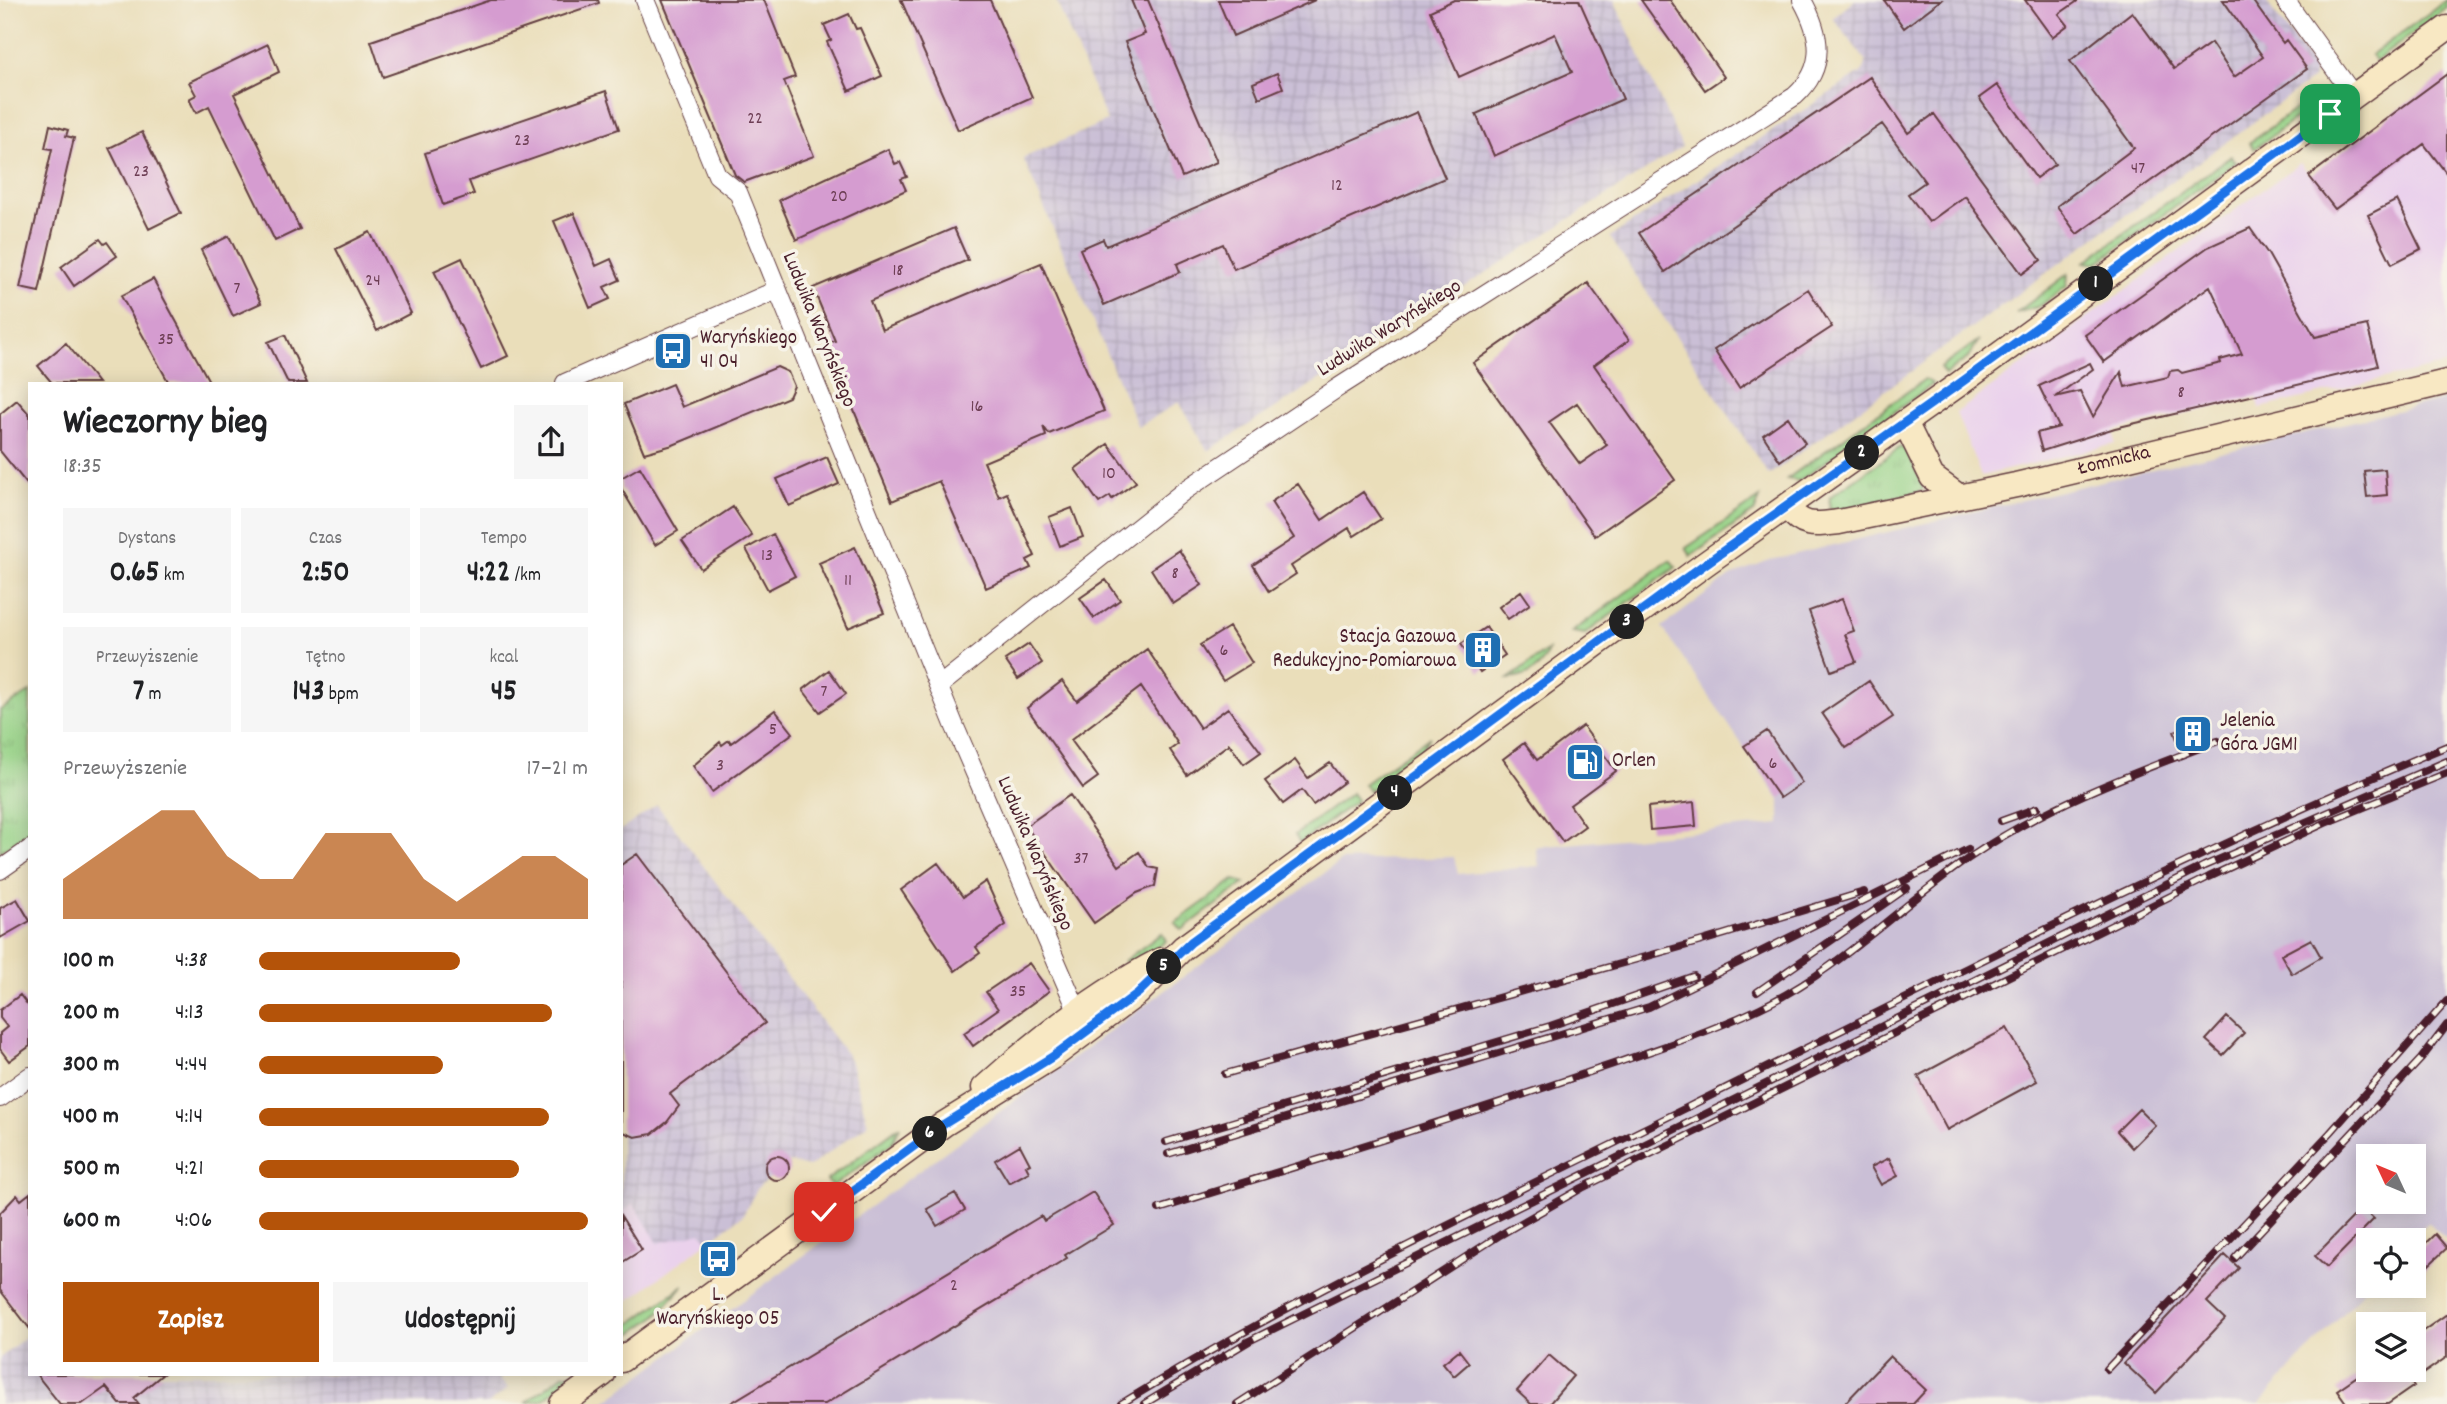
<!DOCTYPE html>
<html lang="pl">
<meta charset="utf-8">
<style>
:root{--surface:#fff;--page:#f6f6f6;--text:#202124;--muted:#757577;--accent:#b45309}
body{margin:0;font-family:Dekko,sans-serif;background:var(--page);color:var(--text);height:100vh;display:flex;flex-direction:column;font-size:26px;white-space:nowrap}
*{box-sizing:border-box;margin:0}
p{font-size:23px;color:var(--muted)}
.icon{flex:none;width:38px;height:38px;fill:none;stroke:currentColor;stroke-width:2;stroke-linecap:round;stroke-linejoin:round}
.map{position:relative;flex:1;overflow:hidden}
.panel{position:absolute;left:28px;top:382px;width:595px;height:994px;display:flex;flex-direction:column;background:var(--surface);border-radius:0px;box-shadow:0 4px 18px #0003}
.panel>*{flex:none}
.needle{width:46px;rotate:314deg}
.controls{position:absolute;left:2356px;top:1144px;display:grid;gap:14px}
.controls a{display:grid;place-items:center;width:70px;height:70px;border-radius:0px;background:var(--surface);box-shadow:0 4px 18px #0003;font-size:35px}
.pin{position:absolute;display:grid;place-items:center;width:60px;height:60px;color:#fff;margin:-30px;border-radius:14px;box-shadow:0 4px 10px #0006}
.km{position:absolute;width:35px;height:35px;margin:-18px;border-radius:50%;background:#222;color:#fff;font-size:19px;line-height:35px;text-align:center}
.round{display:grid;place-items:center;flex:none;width:74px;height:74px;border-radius:0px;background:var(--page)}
.head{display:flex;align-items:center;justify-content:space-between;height:119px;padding:0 35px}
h1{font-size:38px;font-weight:800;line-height:52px}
.figures{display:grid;grid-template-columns:repeat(3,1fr);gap:10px;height:119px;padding:7px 35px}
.figures div{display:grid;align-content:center;border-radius:0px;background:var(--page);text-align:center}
.figures b{font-size:30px;font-weight:800}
.figures small{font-size:19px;font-weight:400}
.figures p{font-size:19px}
.chart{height:196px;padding:14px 35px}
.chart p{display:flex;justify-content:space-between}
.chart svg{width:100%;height:126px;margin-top:7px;fill:var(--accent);opacity:.7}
.primary-button{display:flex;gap:14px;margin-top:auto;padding:14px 35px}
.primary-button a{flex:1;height:80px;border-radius:0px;background:var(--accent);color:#fff;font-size:28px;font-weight:800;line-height:80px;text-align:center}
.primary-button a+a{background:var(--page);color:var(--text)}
ul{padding:0 35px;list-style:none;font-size:23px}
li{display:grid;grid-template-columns:112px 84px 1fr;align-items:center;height:52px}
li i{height:18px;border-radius:9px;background:var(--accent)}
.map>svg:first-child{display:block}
.built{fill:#ead1ec}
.industrial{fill:url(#industrial-grid)}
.railway{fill:#cabfd6;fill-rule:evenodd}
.grass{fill:url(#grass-tufts);stroke:#707858;stroke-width:2}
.building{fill:#d59cd0;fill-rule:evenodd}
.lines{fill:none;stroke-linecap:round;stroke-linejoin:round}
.street-casing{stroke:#623c40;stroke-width:20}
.secondary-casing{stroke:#623c40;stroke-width:27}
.street{stroke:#fff;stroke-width:18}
.secondary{stroke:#f8e8c3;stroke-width:24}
.rail-casing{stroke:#4a1f2b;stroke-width:8}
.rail{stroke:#f7f3e8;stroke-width:5;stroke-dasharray:16;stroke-linecap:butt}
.route-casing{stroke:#fff;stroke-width:14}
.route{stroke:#1a73e8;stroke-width:9}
.labels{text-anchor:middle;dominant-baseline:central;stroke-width:7;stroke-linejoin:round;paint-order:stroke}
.number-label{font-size:18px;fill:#6d3e54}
.street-label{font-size:21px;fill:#4a1f2b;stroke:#f7f3e8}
.poi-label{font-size:21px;fill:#4a1f2b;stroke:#f7f3e8;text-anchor:start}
</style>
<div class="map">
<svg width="2447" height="1404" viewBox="0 0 2447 1404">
<defs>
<pattern id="industrial-grid" width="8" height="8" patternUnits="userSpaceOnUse" patternTransform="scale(1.75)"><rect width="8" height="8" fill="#cabfd6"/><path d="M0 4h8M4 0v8" fill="none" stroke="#afa4b8"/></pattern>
<pattern id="grass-tufts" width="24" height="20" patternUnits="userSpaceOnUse" patternTransform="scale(1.75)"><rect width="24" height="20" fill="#96d286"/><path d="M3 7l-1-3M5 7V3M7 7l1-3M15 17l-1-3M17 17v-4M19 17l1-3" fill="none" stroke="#83b474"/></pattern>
</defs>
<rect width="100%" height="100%" fill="#f7f3e8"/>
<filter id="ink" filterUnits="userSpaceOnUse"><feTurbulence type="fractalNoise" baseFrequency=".0143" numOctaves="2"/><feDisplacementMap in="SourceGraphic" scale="14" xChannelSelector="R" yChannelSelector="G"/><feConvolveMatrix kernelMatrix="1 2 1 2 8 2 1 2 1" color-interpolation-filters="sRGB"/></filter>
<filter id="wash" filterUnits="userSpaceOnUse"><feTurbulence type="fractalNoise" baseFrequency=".00686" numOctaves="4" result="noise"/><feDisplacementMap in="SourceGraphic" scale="28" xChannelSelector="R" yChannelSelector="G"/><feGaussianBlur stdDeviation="1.57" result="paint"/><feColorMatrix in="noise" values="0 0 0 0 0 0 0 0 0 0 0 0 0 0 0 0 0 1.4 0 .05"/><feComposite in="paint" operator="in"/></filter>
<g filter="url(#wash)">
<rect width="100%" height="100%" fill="#eadeba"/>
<path class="built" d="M2447 74V364L2260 408 2257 397 2114 431 2115 444 1981 476 1956 413 2300 163 2310 175Z
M634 1204 701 1232 709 1241 621 1306V1213Z"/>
<path class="industrial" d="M1056 0H1614L1682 147 1208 451 1179 402 1138 427 1023 158 1107 121Z
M1855 0H2265L2314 67V78L1769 475 1610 237 1862 72 1866 61 1833 18Z
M657 805 850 1059 868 1124 809 1167 788 1162 789 1170 783 1178H770L758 1187 743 1215 709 1241 701 1232 658 1243 634 1204 621 1213V830Z
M30 1333V1374H496L508 1389 488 1404H0V1358Z"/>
<path class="railway" d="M2447 399V1240L2428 1222 2410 1241H2368V1286L2259 1404H602L1341 861 1454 857 1458 874 1539 866 1536 847 1780 824V800L1662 627 1730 576 1767 561ZM2368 1157H2413V1202H2368Z"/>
<path class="grass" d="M2447 0V8L2376 61 2371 55Z
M2300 106 2306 111 2254 149 2249 143Z
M2231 156 2236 162 2096 264 2085 262Z
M2068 274 2067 286 2040 306 2016 313Z
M1979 340 1968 358 1945 375 1940 368Z
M1925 379 1933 384 1799 481 1787 479Z
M1901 447 1907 450 1923 486 1922 491 1837 511 1829 507 1830 497Z
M1760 498 1755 511 1691 556 1686 548Z
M1670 560 1676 567 1585 634 1572 632Z
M1548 650C1543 669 1527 678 1508 679Z
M30 692V831L0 852V710Z
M1430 737 1417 756 1369 791 1364 784Z
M1352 793 1357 800 1300 843 1295 835Z
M1234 880 1245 883 1182 930 1175 923Z
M1162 933 1166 941 1134 965 1124 961Z
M900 1126 892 1143 832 1187 827 1180Z
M684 1285 655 1317 631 1334 626 1327Z
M564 1374H577L542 1400 525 1403Z"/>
<g id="blocks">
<path class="building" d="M491 0H598L599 3 383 77 371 41Z
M662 0H764L795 77 784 81 814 156 744 182 735 175Z
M901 0H990L1032 97 958 130Z
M1131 0H1148L1217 162 1182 177 1125 42 1145 34Z
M1218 0H1315L1233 36Z
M1454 0H1579L1623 99 1494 156 1476 114 1572 72 1555 34 1459 77 1430 11Z
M1641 0H1670L1724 77 1705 90Z
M1884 0H1941L1904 28Z
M2025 0H2079L2059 14 2068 25 2052 37Z
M2223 0H2252L2283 43 2286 40 2307 69 2077 234 2057 206 2134 148 2070 61 2132 12 2174 69 2211 43 2234 77 2263 57Z
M849 14 856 29 860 28 882 76 849 91 827 42 831 40 824 25Z
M268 44 279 72 234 94 300 229 275 241 209 106 196 113 189 99 196 95 189 82Z
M1277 73 1283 88 1259 98 1253 83Z
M2447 74V174L2424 144 2335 209 2309 176Z
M1870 77 1908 133 1934 114 2041 260 2022 274 1965 196 1929 222 1908 194 1925 182 1882 124 1665 272 1639 233Z
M1997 85 2055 164 2036 178 1979 98Z
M606 91 619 129 469 181 474 194 443 205 425 153Z
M1417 112 1445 178 1234 269 1223 244 1177 264 1180 272 1104 305 1080 249 1103 239 1106 246Z
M50 125 68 130 66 136 74 138 39 292 20 288 52 149 45 148Z
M142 132 181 213 149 229 109 148Z
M888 149 895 164 900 162 907 177 901 179 906 190 796 240 779 200Z
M2397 200 2421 249 2392 264 2368 215Z
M574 213 596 266 611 259 620 280 604 287 610 299 590 308 554 221Z
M954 228 968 260 870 301 882 330 1041 263 1104 411 1049 434 1043 426 1046 436 984 462 999 497 1007 493 1035 556 1027 560 1031 568 986 588 939 481 892 501 826 344 835 341 813 288Z
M2250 228 2268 254 2315 337 2367 325 2378 366 2115 428 2042 451 2037 433 2059 427 2039 386 2090 363 2093 369 2055 397 2080 391 2093 417 2121 372 2125 387 2168 377 2170 371 2178 370 2182 373 2221 363 2220 360 2242 354 2210 286 2104 362 2085 335 2208 247Z
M370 232 411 313 377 331 336 249Z
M229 236 261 303 233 316 201 250Z
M100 239 104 244 107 242 117 256 74 286 61 267Z
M462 258 508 356 481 369 434 271Z
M153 279 210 383H169L121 296Z
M1588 283 1629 340 1594 365 1675 480 1595 536 1473 363ZM1577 403 1607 445 1580 464 1549 422Z
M1808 289 1832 327 1739 388 1714 350Z
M285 335 307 383H288L268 342Z
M66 343 98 383H52L38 366Z
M777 367 788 372 794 386 789 397 673 445 644 453 624 404 672 384 682 407Z
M17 400 30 415V488L0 451V414Z
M1788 417 1805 443 1780 461 1763 435Z
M1108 444 1136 482 1112 499 1110 496 1099 503 1075 469Z
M827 457 839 484 789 506 777 479Z
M640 467 678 531 655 545 621 488V478Z
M2385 469 2387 495 2367 497 2364 471Z
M1298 484 1322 520 1363 492 1381 519 1354 536 1349 528 1291 566 1296 574 1269 592 1253 565 1294 538 1271 502Z
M733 507 752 536 701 569 682 541Z
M1072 508 1083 537 1060 546 1049 517Z
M773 534 795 576 768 590 746 549Z
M855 547 884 613 848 628 819 563Z
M1179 550 1202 585 1173 604 1151 569Z
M1106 580 1120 600 1094 618 1080 598Z
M1521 591 1530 604 1508 619 1499 607Z
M1842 599 1854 631 1845 634 1856 662 1831 671 1809 611Z
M1229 627 1252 663 1223 681 1200 645Z
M1486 627 1505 655 1480 672 1461 644Z
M1029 644 1042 663 1018 679 1005 660Z
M1147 649 1200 728 1228 708 1261 752 1244 764 1229 744 1187 775 1170 750 1178 744 1141 687 1071 740 1098 777 1083 788 1027 708 1062 681 1077 701Z
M829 670 846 694 820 712 803 690Z
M1869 681 1893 717 1846 748 1822 713Z
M775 710 793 733 712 792 693 766 720 742 722 745 729 740 731 743Z
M2206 720 2212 737 2180 748 2174 731Z
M1583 726 1616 771 1570 805 1585 826 1563 842 1503 759 1524 743 1537 760Z
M1767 731 1802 783 1780 798 1744 746Z
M1295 760 1308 778 1330 763 1344 782 1313 805 1302 790 1283 804 1265 781Z
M1070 795 1119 866 1139 852 1149 867 1158 869 1155 886 1137 893 1094 923 1026 826Z
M1694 802 1696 826 1650 830 1648 807Z
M637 854 765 1023 670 1094 679 1106 667 1122 652 1134 635 1137 621 1131V865Z
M938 863 963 897 986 881 1006 925 976 947 980 953 955 971 901 890Z
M17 899 30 921 0 938V908Z
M2311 939 2321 957 2292 974 2281 955Z
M1029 963 1049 991 973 1046 964 1033 998 1009 986 992Z
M20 995 30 1008V1046L9 1061 0 1049V1033L7 1027 0 1018V1010Z
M2227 1017 2244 1033 2223 1055 2206 1040Z
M2007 1028 2037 1081 1947 1130 1918 1076Z
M2139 1109 2155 1125 2132 1148 2117 1131Z
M1020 1145 1030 1164 1026 1166 1029 1172 1009 1183 995 1160Z
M765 1168a12 12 0 1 1 24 0a12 12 0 1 1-24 0Z
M1889 1158 1898 1176 1881 1185 1871 1167Z
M1093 1192 1114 1225 1065 1255 1067 1258 825 1404H729L1041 1216 1044 1221Z
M30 1193V1329L0 1290V1213L17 1195 21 1200Z
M955 1193 965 1210 937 1226 927 1209Z
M2362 1208 2374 1219 2327 1267 2315 1256Z
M621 1216 642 1250 621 1263Z
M2435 1234 2447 1248 2413 1280V1255Z
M2225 1255 2239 1268 2207 1302 2225 1319 2156 1393 2124 1363Z
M2447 1314V1357L2411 1382 2414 1386 2388 1404H2347L2337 1390 2366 1370H2413V1338Z
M1459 1350 1469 1363 1454 1376 1443 1363Z
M1549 1355 1573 1376 1549 1404H1531L1517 1391Z
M1890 1356 1926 1390 1913 1404H1844Z
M36 1374H163L134 1398 139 1404H120L106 1387 82 1404H60Z"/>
</g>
</g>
<g filter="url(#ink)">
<use href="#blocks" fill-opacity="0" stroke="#623c40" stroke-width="2"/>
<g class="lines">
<g class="street-casing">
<path id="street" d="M645 0 717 175 738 192 955 727 1081 1019
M2285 0 2354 96
M565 383 777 290
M939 686 1184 491 1339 387 1795 96C1827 67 1821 34 1802 0
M0 870 30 849
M0 1098 30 1076"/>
</g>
<g class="secondary-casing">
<g id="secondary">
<path d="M1905 422 1932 477 1958 496"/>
<path id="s1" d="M1787 507C1803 528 1814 525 1839 522L2016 485 2447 382"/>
<path d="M984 1088C1037 1040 1097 993 1161 960"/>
<path d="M621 1360 944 1124 1052 1057 1138 993 1183 948 1265 888 1705 564 1959 384 2447 28"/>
<path d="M562 1404 603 1374"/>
</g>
</g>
<use href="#street" class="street"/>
<use href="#secondary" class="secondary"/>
<g class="rail-casing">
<path id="rail" d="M2001 821 2037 808
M1757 992 1907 888
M1225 1074 1702 941 1864 892
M1166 1142 1550 1026 1694 976
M1168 1154 1649 1007 1968 849
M1159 1209C1299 1165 1440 1124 1578 1076 1639 1055 1701 1036 1760 1008 1838 971 1898 907 1969 858 2046 805 2131 774 2218 741
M2235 1258 2421 1059 2447 1025
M2107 1369 2330 1133 2447 1001
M1121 1404C1302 1292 1497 1202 1688 1107 1939 982 2188 854 2447 746
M1144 1404 1249 1341 2204 866 2447 761
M1237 1404 1500 1235 1582 1188 2209 877 2325 823 2447 773"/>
</g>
<use href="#rail" class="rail"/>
</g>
</g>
<g class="lines" filter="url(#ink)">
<g class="route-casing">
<path id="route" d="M824 1212 944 1124 1052 1057 1138 993 1191 942 1705 564 1959 384 2330 114"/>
</g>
<use href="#route" class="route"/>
</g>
<defs>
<g id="bus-square" transform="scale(2.0125)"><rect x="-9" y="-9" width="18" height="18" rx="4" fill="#1f6fb2" stroke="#f7f3e8"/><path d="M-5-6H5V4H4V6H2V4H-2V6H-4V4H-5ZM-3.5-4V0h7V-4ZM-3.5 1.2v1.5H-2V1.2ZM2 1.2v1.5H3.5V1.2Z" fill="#fff"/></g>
<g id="building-square" transform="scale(2.0125)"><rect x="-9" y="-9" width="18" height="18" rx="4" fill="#1f6fb2" stroke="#f7f3e8"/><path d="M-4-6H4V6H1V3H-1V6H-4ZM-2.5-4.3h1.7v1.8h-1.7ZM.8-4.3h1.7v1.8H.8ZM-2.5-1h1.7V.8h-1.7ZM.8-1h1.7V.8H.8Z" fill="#fff"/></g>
<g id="fuel-square" transform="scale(2.0125)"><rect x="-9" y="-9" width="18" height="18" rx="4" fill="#1f6fb2" stroke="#f7f3e8"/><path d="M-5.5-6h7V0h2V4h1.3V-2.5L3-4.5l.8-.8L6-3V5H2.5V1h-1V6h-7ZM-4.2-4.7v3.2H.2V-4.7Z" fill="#fff"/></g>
</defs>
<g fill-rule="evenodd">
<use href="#bus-square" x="673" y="351"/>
<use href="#building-square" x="1483" y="650"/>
<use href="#building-square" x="2193" y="734"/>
<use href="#fuel-square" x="1585" y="762"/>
<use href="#bus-square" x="718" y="1259"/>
</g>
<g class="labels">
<g class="number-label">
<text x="755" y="119">22</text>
<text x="522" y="141">23</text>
<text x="2138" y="169">47</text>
<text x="141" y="172">23</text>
<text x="1337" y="186">12</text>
<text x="839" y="197">20</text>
<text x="898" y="271">18</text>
<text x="373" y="281">24</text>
<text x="237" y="289">7</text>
<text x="166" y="340">35</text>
<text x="2181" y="393">8</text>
<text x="977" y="407">16</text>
<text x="1109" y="474">10</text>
<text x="767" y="556">13</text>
<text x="1175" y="574">8</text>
<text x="848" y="581">11</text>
<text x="1224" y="651">6</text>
<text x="824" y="692">7</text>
<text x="773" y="730">5</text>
<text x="1773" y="764">6</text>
<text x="720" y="766">3</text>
<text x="1081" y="859">37</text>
<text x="1018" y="992">35</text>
<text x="954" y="1286">2</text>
</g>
<g class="street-label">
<text transform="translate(1390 329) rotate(-32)">Ludwika Waryńskiego</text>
<text transform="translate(818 330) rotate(68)">Ludwika Waryńskiego</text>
<text stroke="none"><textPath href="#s1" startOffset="340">Łomnicka</textPath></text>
<text transform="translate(1034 854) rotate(67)">Ludwika Waryńskiego</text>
</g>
<g class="poi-label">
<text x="700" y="339">Waryńskiego<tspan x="700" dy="24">41 04</tspan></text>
<text x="1456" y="638" text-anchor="end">Stacja Gazowa<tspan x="1456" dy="24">Redukcyjno-Pomiarowa</tspan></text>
<text x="2220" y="722">Jelenia<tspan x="2220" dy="24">Góra JGM1</tspan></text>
<text x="1612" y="762">Orlen</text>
<text x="718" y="1296" text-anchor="middle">L.<tspan x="718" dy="24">Waryńskiego 05</tspan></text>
</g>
</g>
</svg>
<div class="controls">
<a><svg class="needle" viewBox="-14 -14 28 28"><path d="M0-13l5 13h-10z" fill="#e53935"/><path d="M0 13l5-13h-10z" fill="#757577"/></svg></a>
<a><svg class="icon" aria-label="locate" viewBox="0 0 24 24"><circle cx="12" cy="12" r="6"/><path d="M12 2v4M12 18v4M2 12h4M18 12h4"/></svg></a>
<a><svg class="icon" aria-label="layers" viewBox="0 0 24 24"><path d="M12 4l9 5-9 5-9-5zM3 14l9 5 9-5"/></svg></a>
</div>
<div class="pin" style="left:2330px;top:114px;background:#1e9e55"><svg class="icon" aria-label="arrive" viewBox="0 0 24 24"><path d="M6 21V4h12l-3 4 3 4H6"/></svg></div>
<div class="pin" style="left:824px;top:1212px;background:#d93025"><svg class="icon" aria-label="check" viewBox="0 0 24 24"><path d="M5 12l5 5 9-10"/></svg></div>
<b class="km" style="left:2096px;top:284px">1</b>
<b class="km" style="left:1862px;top:453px">2</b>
<b class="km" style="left:1627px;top:622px">3</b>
<b class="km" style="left:1395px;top:793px">4</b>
<b class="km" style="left:1164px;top:967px">5</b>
<b class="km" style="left:930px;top:1134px">6</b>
<section class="panel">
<div class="head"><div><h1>Wieczorny bieg</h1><p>18:35</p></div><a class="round"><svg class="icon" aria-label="share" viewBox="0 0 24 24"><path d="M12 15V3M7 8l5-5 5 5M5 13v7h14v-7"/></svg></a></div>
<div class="figures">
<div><p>Dystans</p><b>0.65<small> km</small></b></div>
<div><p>Czas</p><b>2:50</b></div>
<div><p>Tempo</p><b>4:22<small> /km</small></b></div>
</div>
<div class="figures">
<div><p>Przewyższenie</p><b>7<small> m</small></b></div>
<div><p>Tętno</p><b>143<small> bpm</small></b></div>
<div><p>kcal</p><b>45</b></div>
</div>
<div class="chart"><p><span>Przewyższenie</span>17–21 m</p>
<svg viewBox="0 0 160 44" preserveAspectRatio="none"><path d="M0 44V30L10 22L20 14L30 6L40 6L50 22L60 30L70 30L80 14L90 14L100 14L110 30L120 38L130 30L140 22L150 22L160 30V44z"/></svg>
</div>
<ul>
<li><b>100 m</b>4:38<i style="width:61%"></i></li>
<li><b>200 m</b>4:13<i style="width:89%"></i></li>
<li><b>300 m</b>4:44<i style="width:56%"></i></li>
<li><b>400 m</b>4:14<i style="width:88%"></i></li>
<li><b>500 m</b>4:21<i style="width:79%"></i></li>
<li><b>600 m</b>4:06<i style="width:100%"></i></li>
</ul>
<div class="primary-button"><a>Zapisz</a><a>Udostępnij</a></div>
</section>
</div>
